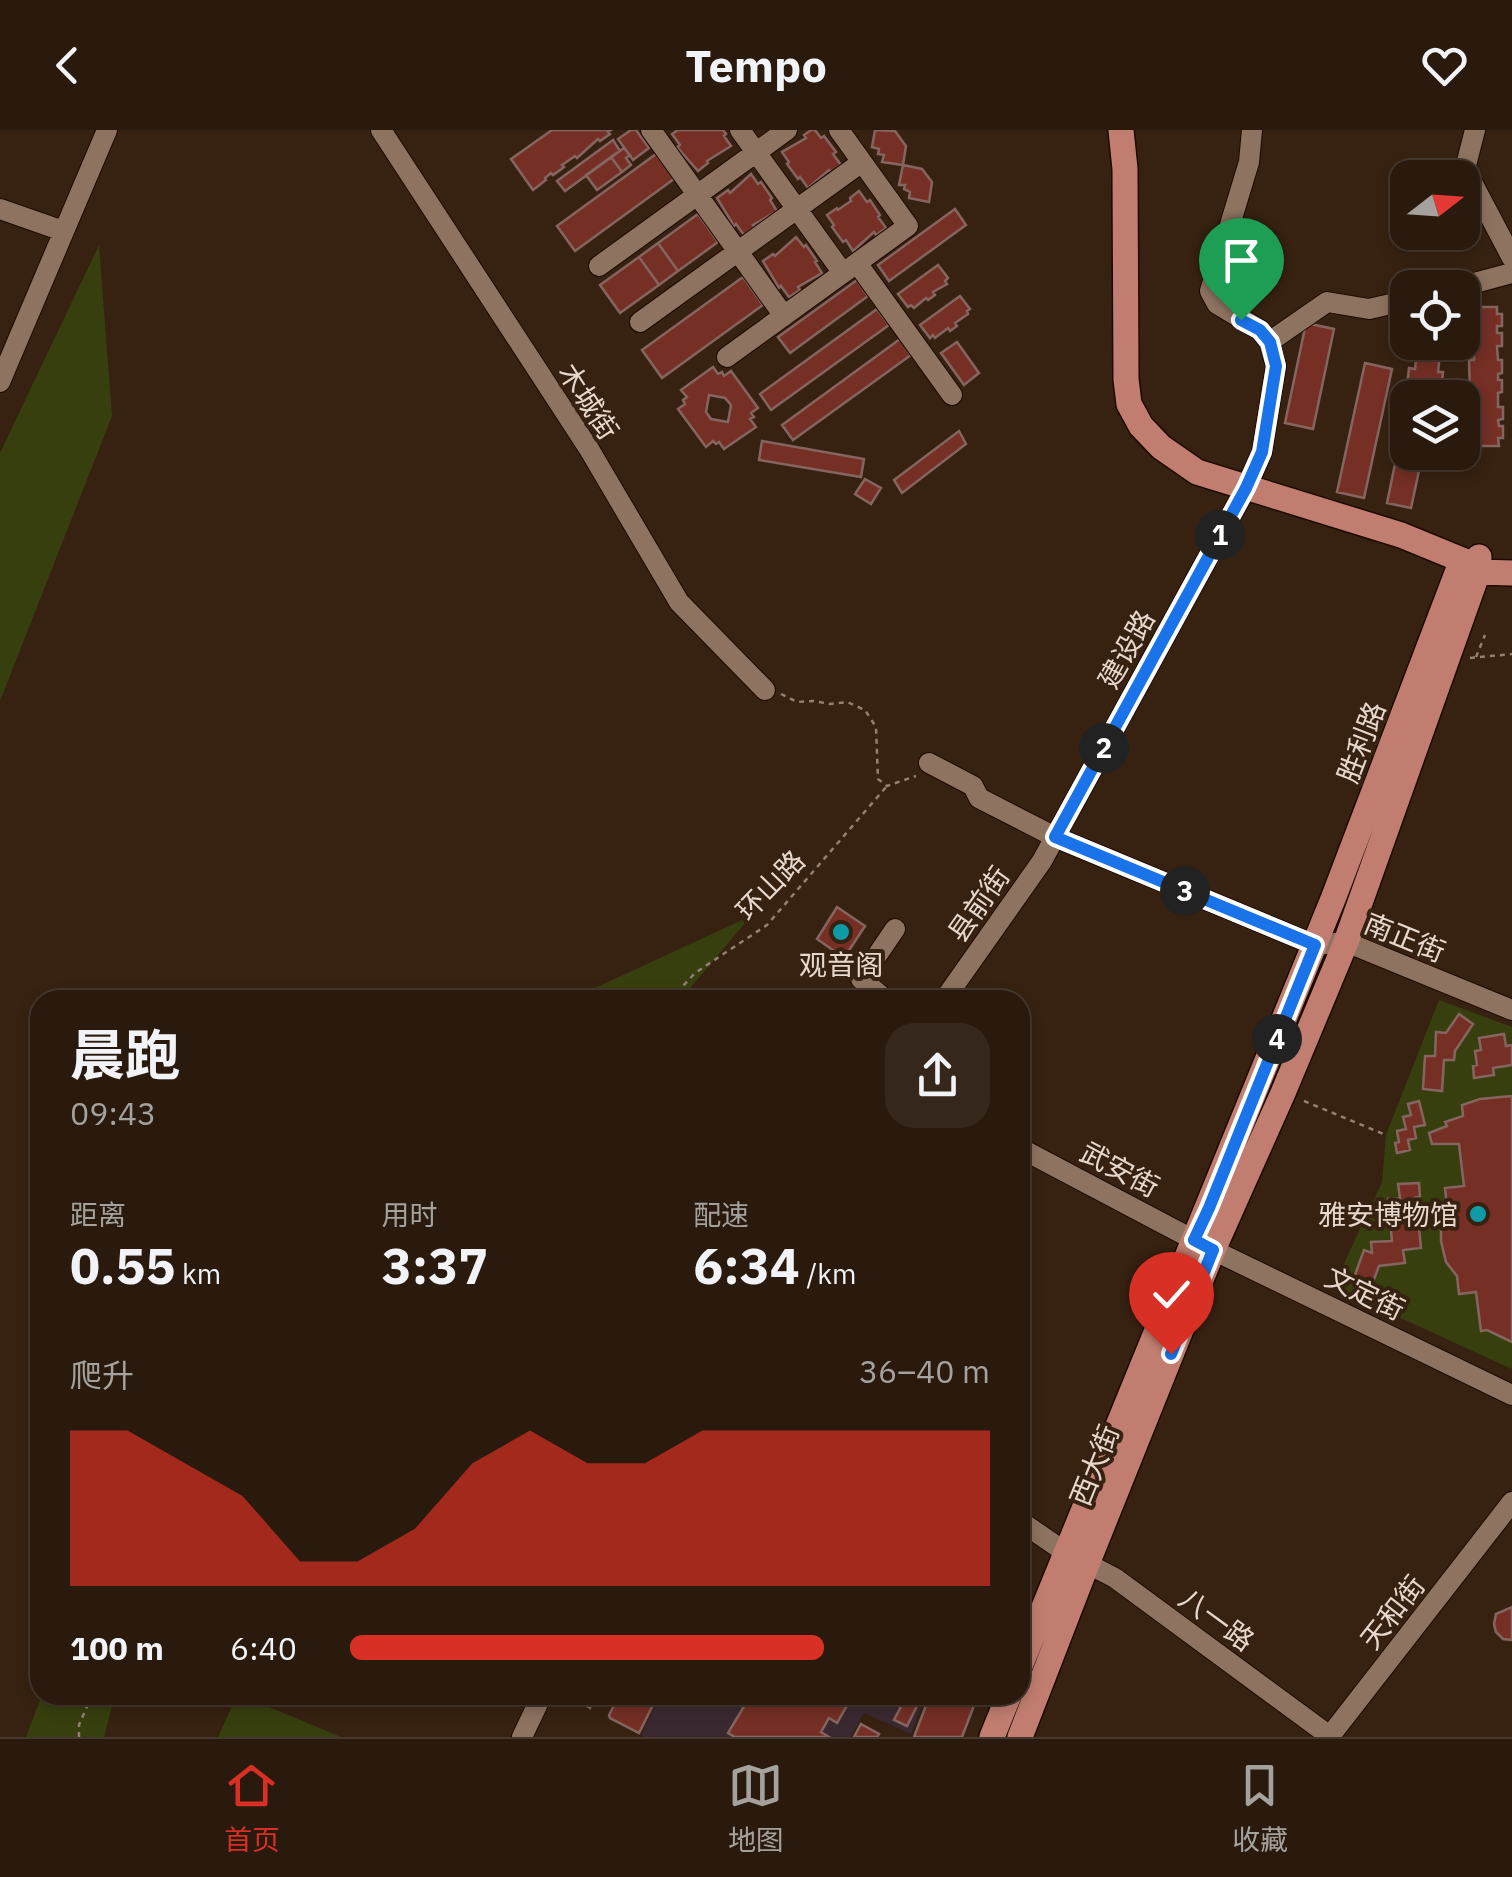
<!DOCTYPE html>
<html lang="zh">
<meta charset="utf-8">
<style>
:root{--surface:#291a0d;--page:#35271b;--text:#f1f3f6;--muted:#a5a19d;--line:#45382e;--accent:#d93025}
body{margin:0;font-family:"IBM Plex Sans","Noto Sans SC",sans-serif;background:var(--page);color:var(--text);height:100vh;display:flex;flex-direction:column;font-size:38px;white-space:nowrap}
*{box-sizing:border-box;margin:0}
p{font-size:32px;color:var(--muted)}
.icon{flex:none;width:55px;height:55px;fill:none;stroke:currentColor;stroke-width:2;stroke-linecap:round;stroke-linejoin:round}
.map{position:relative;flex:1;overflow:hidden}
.panel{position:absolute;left:30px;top:860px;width:1000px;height:715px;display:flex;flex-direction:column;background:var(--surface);border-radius:30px;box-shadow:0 5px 15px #0003,0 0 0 2px var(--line)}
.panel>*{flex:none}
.needle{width:65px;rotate:73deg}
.buttons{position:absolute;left:1390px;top:30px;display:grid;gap:20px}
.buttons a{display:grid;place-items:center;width:90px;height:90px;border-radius:20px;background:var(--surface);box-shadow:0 5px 15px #0003,0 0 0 2px var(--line);font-size:50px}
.pin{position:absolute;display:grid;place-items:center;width:85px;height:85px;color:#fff;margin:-102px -42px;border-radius:50% 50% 50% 0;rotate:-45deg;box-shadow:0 0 10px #0007}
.pin .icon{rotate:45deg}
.km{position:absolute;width:50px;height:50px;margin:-25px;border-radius:50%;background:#222;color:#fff;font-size:28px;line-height:50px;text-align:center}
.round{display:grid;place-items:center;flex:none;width:105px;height:105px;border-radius:30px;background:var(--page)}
.summary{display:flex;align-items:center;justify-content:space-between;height:170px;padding:0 40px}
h1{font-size:55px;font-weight:700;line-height:75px}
.stats{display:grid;grid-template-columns:repeat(3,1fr);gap:15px;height:170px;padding:10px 40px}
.stats div{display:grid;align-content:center}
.stats b{font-size:50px;font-weight:700}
.stats small{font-size:28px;font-weight:400}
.stats p{font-size:28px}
.chart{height:280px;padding:20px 40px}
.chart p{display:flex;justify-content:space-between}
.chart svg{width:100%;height:180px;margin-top:10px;fill:var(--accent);opacity:.7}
ul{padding:0 40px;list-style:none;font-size:32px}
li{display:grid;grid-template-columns:160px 120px 1fr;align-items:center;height:75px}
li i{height:25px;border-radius:12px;background:var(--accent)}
header{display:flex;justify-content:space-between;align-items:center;height:130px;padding:0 40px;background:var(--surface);font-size:45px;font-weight:700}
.menu{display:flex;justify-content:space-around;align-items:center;height:140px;border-top:2px solid var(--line);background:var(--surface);font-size:28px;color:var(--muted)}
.menu a{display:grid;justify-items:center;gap:5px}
.menu .selected{color:var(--accent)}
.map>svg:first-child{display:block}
.medical{fill:#3b2931}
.green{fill:#383f0e}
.building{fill:#752f25;stroke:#85655f;stroke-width:2.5;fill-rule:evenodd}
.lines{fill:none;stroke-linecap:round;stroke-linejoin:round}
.minor-casing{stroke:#1e0a00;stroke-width:22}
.major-casing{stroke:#1e0a00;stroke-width:28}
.path{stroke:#928173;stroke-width:2.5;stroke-dasharray:5 5;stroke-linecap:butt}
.minor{stroke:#8d7360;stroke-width:20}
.major{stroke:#c17e70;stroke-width:25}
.route-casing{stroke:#fff;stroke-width:20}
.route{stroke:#1a73e8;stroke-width:12}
.culture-dot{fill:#0f9aa8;stroke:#372211;stroke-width:4}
.labels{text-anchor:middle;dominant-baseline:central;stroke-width:8;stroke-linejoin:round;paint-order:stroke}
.street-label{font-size:28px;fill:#e7d8ce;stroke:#372211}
.poi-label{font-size:28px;fill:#e7d8ce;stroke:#372211}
</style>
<header><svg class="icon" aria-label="back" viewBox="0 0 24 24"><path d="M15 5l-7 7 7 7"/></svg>Tempo<svg class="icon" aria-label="heart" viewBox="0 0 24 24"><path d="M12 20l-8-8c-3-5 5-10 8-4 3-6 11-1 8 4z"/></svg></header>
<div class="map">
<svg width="1512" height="1607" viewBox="0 0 1512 1607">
<rect width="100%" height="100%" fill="#372211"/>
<path class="medical" d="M661 1565H926L911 1604 864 1583 850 1607H645L641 1605Z"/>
<path class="green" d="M99 115 112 286 0 571V323Z
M751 786 680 870H569Z
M1439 870 1512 897V1239L1333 1157 1382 1052 1386 1005Z
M42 1565H115L104 1607H26Z
M237 1565H240L341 1607H218Z"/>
<path class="building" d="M552 0H611L608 2 610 4 600 11 598 9 577 28 575 26 562 35 564 37 553 45 551 43 545 48 546 50 533 60 511 29Z
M631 0H636L649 18 633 30 618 9Z
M678 0H723L726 4 724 6 731 16 707 31 708 33 698 41 677 17 680 15 672 4Z
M811 0H815L821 8 824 6 836 22 833 24 841 35 831 42 829 40 808 58 800 47 798 49 787 34 789 32 782 22 806 8 804 5Z
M875 0 895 1 906 16 903 35 882 32 884 25 878 24 879 19 872 17Z
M613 10 620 21 565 61 557 51Z
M624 18 630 25 626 28 631 35 622 42 611 27Z
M656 24 674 49 575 121 557 96Z
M611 27 622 42 597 60 586 45Z
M903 35 922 39 932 52 929 72 909 68 910 62 904 59 905 55H899Z
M751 44 758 54 761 52 772 68 770 70 777 81 753 95 755 97 744 105 736 94 734 96 717 68 728 60 730 63Z
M859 61 867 72 870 70 880 85 878 87 886 98 876 105 874 102 853 121 846 110 843 112 832 97 834 95 827 85 837 78 838 80 845 75 851 71 850 68Z
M955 79 966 95 889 151 878 135Z
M698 84 718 112 678 141 658 113Z
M796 107 804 117 806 115 817 131 815 132 822 143 798 157 800 160 789 167 781 156 779 158 763 131 773 124 775 126Z
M658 113 678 141 659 155 639 127Z
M639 127 659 155 620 183 600 155Z
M938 135 948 148 945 151 947 154 933 162 935 165 928 170 926 168 914 178 911 175 908 177 898 164Z
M743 147 763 175 662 248 642 220Z
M857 150 868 166 790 223 778 207Z
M960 166 970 179 967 181 968 184 955 193 957 196 950 201 948 198 935 208 933 205 930 208 920 195Z
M1474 177H1497V184H1502V196H1497V203H1502V216H1497L1498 230H1502V243L1498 244V250H1502V262L1498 263V277H1503V289L1498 290 1499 296H1503V308H1498L1499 316H1475V308H1470V277H1475V263H1470L1469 230H1474V216H1469V184H1474Z
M877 179 889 195 771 280 760 264Z
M1306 193 1334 199 1313 299 1285 293Z
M900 209 911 225 793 310 782 295Z
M957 212 979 243 964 255 941 223Z
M1413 212 1446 213 1445 224 1440 223 1439 233 1438 242H1443L1442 253H1436V259H1441L1440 268 1406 266 1409 238 1415 239 1417 220H1412Z
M1365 233 1392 239 1364 368 1337 362Z
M713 237 718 244 722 242 724 246 731 241 758 278 751 283 754 287 750 289 756 297 724 319 719 312 716 314 713 311 706 317 678 279 685 274 683 270 687 267 681 260ZM709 265 725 268 731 275 728 292 711 289 706 282Z
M1404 290 1408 291V322H1423L1411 378 1387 373Z
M959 301 966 314 902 363 894 350Z
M762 311 864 329 861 347 759 330Z
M865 349 881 358 871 374 855 364Z
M837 777 865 796 844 828 817 809Z
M1459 884 1473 894 1455 921 1454 930H1444L1442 961 1423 959 1425 926H1435L1436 902 1446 903Z
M1504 904 1506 916 1512 915V935L1493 938 1494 945 1474 948 1473 936 1477 935 1475 921 1481 920 1479 908Z
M1512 966V1212L1487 1200 1481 1201 1476 1162 1459 1164 1457 1146 1446 1132 1441 1111V1092L1447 1076 1445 1058 1464 1056 1459 1014H1432L1429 1003 1447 996 1445 992 1463 986 1462 975 1480 969Z
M1419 971 1425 995 1414 997 1416 1008 1408 1010 1410 1020 1397 1023 1395 1013 1399 1012 1397 1001 1406 999 1403 987 1411 985 1408 974Z
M1419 1053 1420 1066 1416 1067 1421 1118 1403 1120 1405 1133 1379 1136 1370 1160 1352 1153 1364 1120 1372 1123 1371 1112 1392 1111 1388 1069 1400 1068 1398 1054Z
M1512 1477V1510L1503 1509 1496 1502 1494 1494 1496 1484Z
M568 1565H596L590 1578Z
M658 1565 639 1603 610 1588 609 1585 619 1566Z
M743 1565H853L837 1593 829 1588 821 1602 829 1607H735L728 1603 749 1568Z
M907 1565 917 1567 915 1572 918 1574 907 1596 894 1590Z
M930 1565H978L962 1607H914Z
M861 1594 879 1604 877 1607H854Z"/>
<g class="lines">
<g class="minor-casing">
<path id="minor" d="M381 0 589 319 679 472 765 560
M651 0 784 186
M740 0 843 143
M1475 0 1465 39 1512 128
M0 79 63 101
M857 133 952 265
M599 136 787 0
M1456 158 1512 143
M640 192 862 32
M1269 212 1327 172 1369 179 1408 170
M727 227 908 96 839 0
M0 252 107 0
M929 633 973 656 979 668 1055 707 1315 815 1346 812 1512 880
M878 870 880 865 861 849 895 799
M944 870 1042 731 1246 358 1262 322 1276 236 1269 212 1260 200 1217 174 1210 161 1249 32 1252 0
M1020 1018 1213 1120 1512 1265
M1020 1391 1065 1422 1115 1448 1331 1607
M1330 1606 1512 1372
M522 1607 542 1565"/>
</g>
<g class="major-casing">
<path id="major" d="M1121 0 1125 39 1126 249 1129 274 1141 296 1161 317 1197 342 1401 405 1462 430 1478 442 1512 443
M1020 1536 1333 769 1462 430
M992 1607 1009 1565
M1020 1607 1087 1434 1213 1120 1283 963 1346 812 1478 442 1479 427"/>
</g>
<path class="path" d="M1476 527 1485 505
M1470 528 1512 524
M781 564 797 572 814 571 830 574 847 572 865 580 876 597 878 649 887 656 916 646
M670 870 695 843 767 795 887 656
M1304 971 1386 1005
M79 1607V1595L92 1565"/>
<use href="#minor" class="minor"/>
<use href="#major" class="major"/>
</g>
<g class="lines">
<g class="route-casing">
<path id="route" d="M1171 1224 1213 1120 1194 1110 1209 1078 1315 815 1055 707 1246 358 1262 322 1276 236 1270 212 1260 200 1241 190"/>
</g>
<use href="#route" class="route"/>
</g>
<g class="culture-dot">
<circle cx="841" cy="802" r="10"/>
<circle cx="1478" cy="1084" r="10"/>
</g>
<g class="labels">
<g class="street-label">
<text transform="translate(589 271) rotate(57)">木城街</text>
<text transform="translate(1126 519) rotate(-61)">建设路</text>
<text transform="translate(1361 612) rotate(-69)">胜利路</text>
<text transform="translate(770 755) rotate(-46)">环山路</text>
<text transform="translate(978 774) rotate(-55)">县前街</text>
<text transform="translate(1405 807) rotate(22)">南正街</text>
<text transform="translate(1120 1039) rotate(28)">武安街</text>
<text transform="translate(1365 1163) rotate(26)">文定街</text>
<text transform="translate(1094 1335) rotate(-68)">西大街</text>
<text transform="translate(1392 1482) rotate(-52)">天和街</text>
<text transform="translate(1217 1489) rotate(36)">八一路</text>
</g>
<g class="poi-label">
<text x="841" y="834">观音阁</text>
<text x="1458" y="1084" text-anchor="end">雅安博物馆</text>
</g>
</g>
</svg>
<div class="buttons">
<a><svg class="needle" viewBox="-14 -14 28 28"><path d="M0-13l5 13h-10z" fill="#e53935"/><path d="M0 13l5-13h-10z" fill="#a5a19d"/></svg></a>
<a><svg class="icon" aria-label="locate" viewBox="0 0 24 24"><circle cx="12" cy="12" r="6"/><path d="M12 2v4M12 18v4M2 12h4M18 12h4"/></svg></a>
<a><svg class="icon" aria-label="layers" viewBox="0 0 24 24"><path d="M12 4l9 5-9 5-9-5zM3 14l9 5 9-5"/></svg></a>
</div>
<div class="pin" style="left:1241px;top:190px;background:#1e9e55"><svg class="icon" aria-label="arrive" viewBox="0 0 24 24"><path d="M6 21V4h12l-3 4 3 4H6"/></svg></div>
<div class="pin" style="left:1171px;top:1224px;background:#d93025"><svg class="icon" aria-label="check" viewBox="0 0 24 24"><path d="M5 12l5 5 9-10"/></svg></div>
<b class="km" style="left:1220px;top:405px">1</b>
<b class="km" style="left:1104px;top:618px">2</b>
<b class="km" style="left:1185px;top:761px">3</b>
<b class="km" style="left:1277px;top:909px">4</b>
<section class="panel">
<div class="summary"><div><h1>晨跑</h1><p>09:43</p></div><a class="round"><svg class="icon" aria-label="share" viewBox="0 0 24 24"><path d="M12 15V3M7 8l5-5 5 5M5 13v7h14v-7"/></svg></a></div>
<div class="stats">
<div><p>距离</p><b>0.55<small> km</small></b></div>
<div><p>用时</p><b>3:37</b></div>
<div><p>配速</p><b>6:34<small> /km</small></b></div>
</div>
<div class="chart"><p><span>爬升</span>36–40 m</p>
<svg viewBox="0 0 160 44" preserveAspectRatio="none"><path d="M0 44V6L10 6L20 14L30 22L40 38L50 38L60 30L70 14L80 6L90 14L100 14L110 6L120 6L130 6L140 6L150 6L160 6V44z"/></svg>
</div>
<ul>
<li><b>100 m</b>6:40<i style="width:74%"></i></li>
</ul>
</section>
</div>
<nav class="menu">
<a class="selected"><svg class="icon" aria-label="home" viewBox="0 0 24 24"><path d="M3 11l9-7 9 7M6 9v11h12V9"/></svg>首页</a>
<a><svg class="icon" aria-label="map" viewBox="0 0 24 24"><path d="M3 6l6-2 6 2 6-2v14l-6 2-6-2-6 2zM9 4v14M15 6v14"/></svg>地图</a>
<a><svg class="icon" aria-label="saved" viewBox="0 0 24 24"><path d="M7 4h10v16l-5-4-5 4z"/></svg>收藏</a>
</nav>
